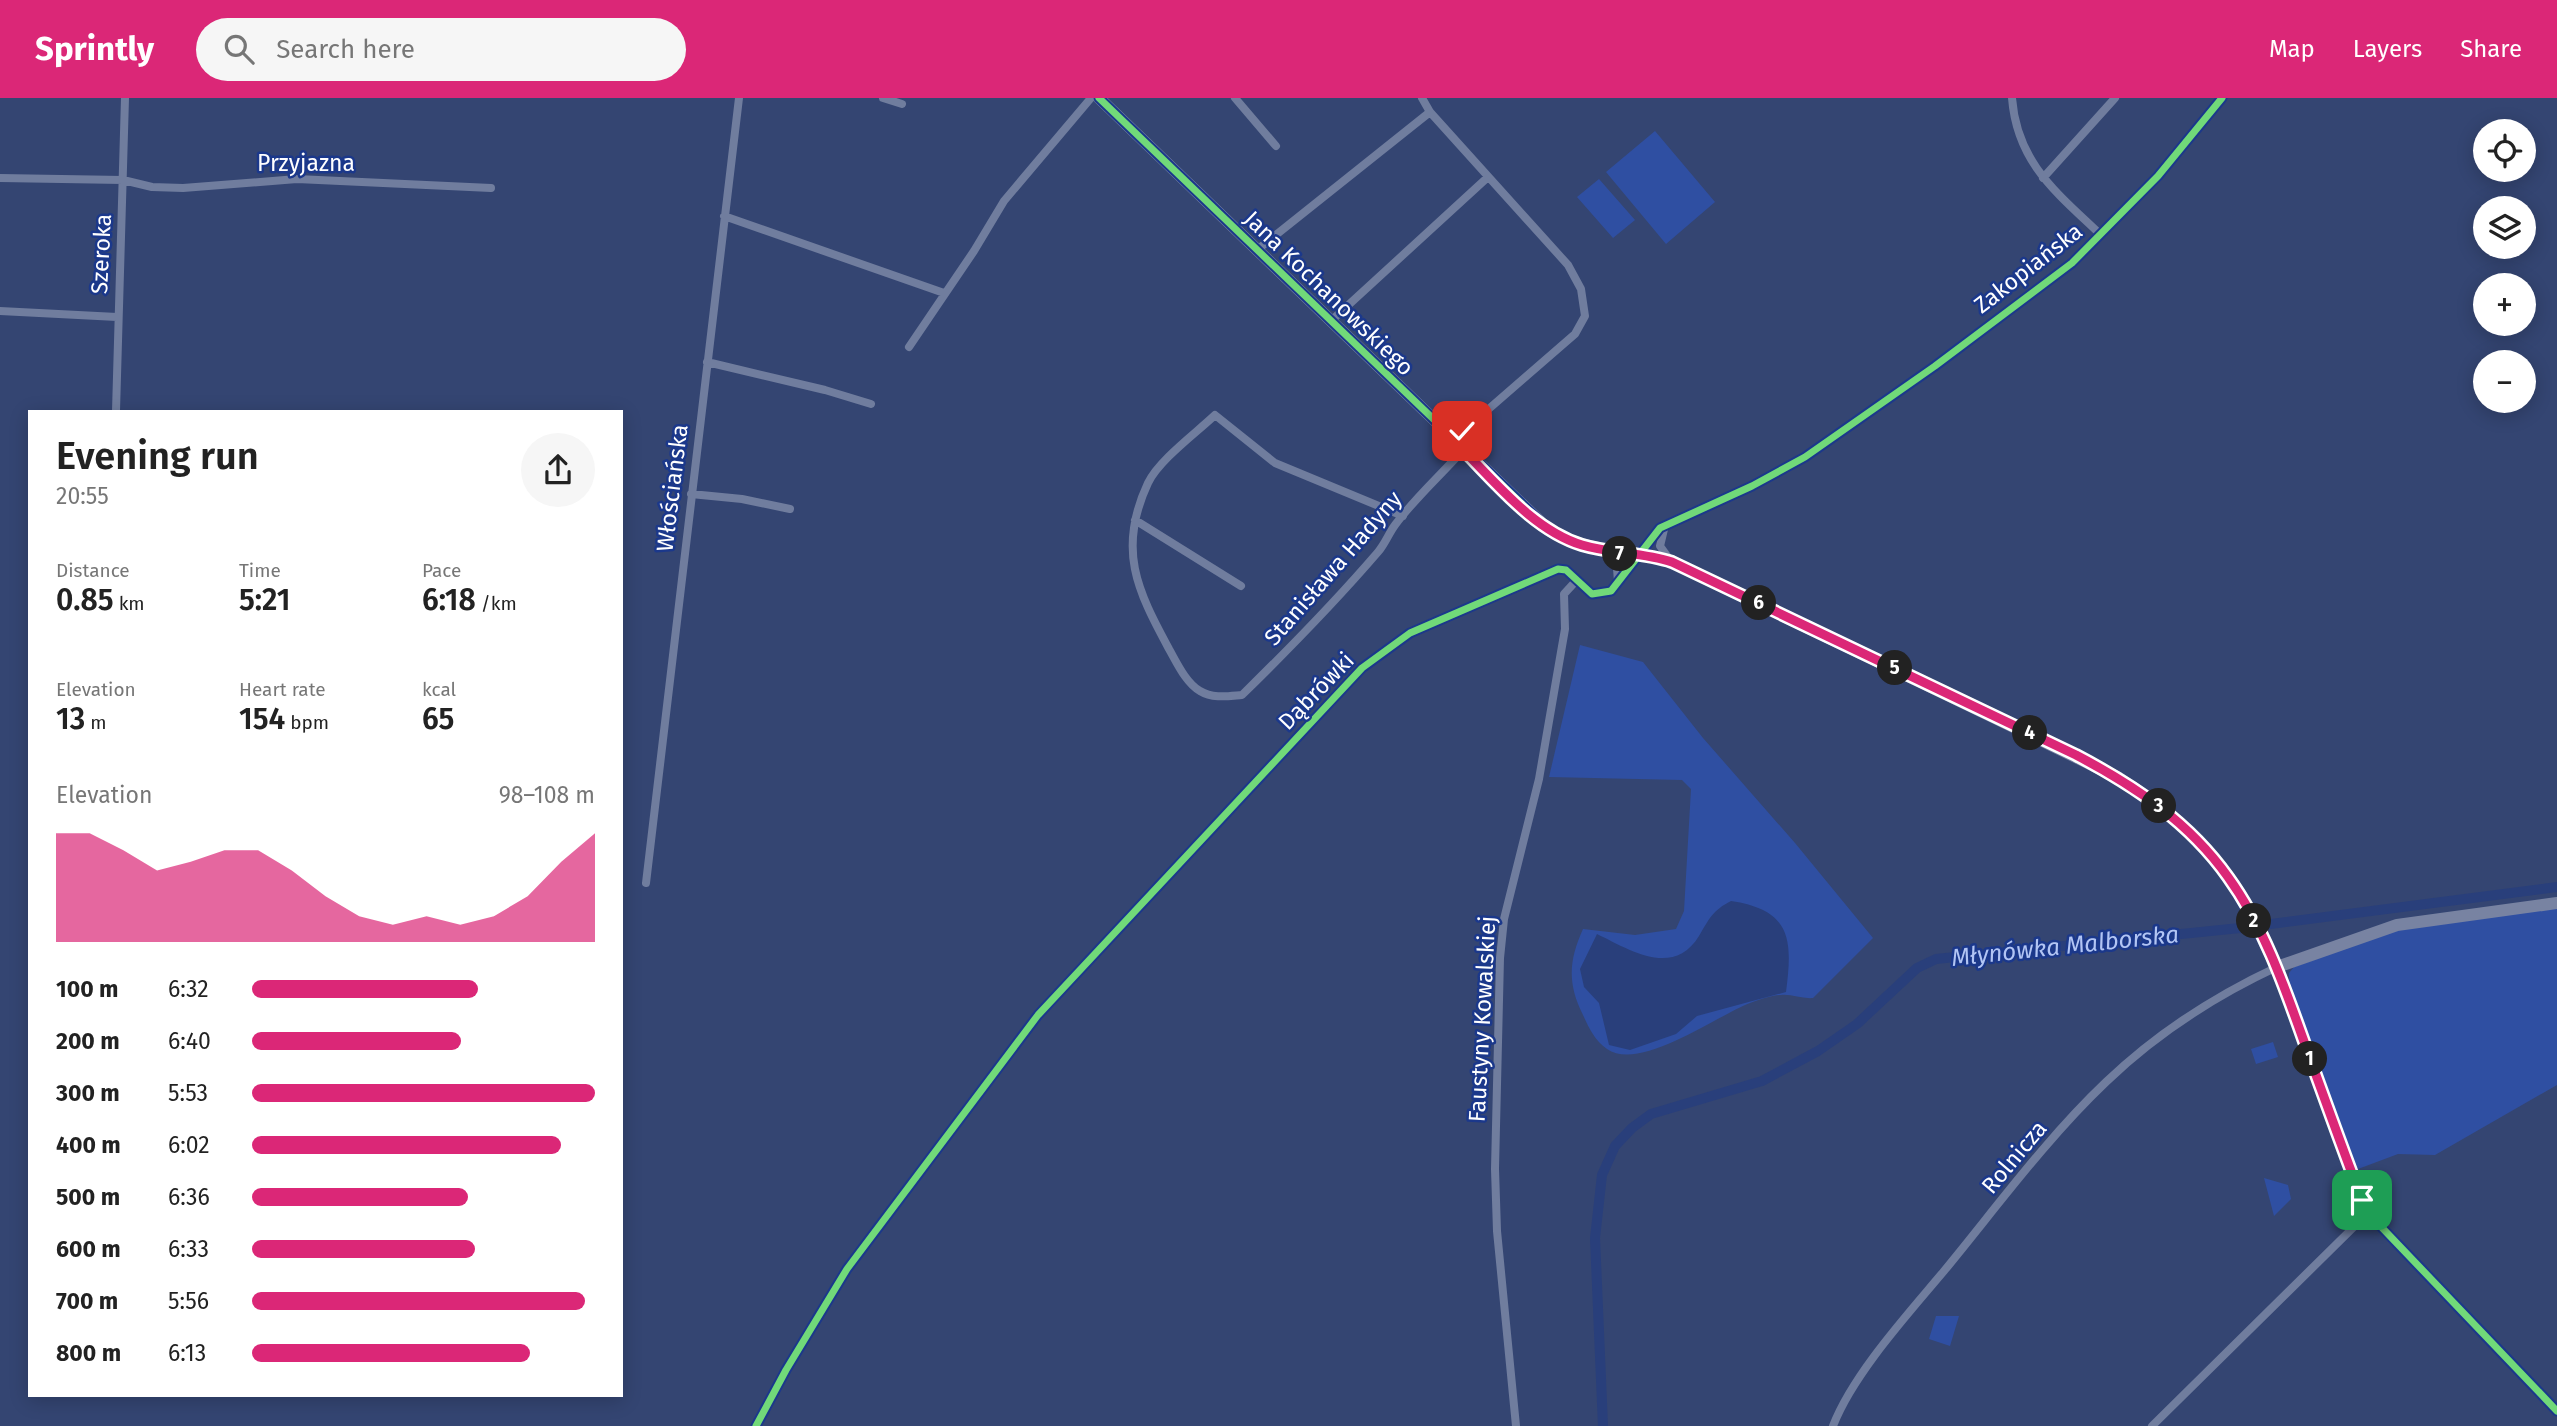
<!DOCTYPE html>
<meta charset="utf-8">
<style>
:root{--surface:#fff;--page:#f6f6f6;--text:#222;--muted:#767676;--accent:#db2777}
body{margin:0;font-family:"Fira Sans",sans-serif;background:var(--page);color:var(--text);height:100vh;display:flex;flex-direction:column;font-size:26px;white-space:nowrap}
*{box-sizing:border-box;margin:0}
p{font-size:23px;color:var(--muted)}
.icon{flex:none;width:38px;height:38px;fill:none;stroke:currentColor;stroke-width:2;stroke-linecap:round;stroke-linejoin:round}
.map{position:relative;flex:1;overflow:hidden}
.details{position:absolute;left:28px;top:312px;width:595px;height:987px;display:flex;flex-direction:column;background:var(--surface);border-radius:0px;box-shadow:0 4px 18px #0003}
.details>*{flex:none}
.fabs{position:absolute;left:2473px;top:21px;display:grid;gap:14px}
.fabs a{display:grid;place-items:center;width:63px;height:63px;border-radius:50%;background:var(--surface);box-shadow:0 4px 18px #0003;font-size:35px}
.pin{position:absolute;display:grid;place-items:center;width:60px;height:60px;color:#fff;margin:-30px;border-radius:14px;box-shadow:0 4px 10px #0006}
.km{position:absolute;width:35px;height:35px;margin:-18px;border-radius:50%;background:#222;color:#fff;font-size:19px;line-height:35px;text-align:center}
.round{display:grid;place-items:center;flex:none;width:74px;height:74px;border-radius:37px;background:var(--page)}
.overview{display:flex;align-items:center;justify-content:space-between;height:119px;padding:0 28px}
h1{font-size:38px;font-weight:600;line-height:52px}
.stats{display:grid;grid-template-columns:repeat(3,1fr);gap:10px;height:119px;padding:7px 28px}
.stats div{display:grid;align-content:center}
.stats b{font-size:30px;font-weight:600}
.stats small{font-size:19px;font-weight:400}
.stats p{font-size:19px}
.chart{height:196px;padding:14px 28px}
.chart p{display:flex;justify-content:space-between}
.chart svg{width:100%;height:126px;margin-top:7px;fill:var(--accent);opacity:.7}
ul{padding:0 28px;list-style:none;font-size:23px}
li{display:grid;grid-template-columns:112px 84px 1fr;align-items:center;height:52px}
li i{height:18px;border-radius:9px;background:var(--accent)}
header{display:flex;align-items:center;gap:42px;box-sizing:border-box;height:98px;padding:0 35px;background:var(--accent);color:#fff}
header strong{font-size:33px}
nav{display:flex;gap:38px;margin-inline-start:auto;font-size:24px}
.search{width:490px;height:63px;background:var(--page);display:flex;align-items:center;gap:18px;box-sizing:border-box;padding:0 24px;border-radius:38px;color:var(--muted);font-size:26px}
.map>svg:first-child{display:block}
.green{fill:#2f4fa2}
.water{fill:#293f7b}
.lines{fill:none;stroke-linecap:round;stroke-linejoin:round}
.canal{stroke:#293f7b;stroke-width:10}
.street{stroke:#707d9e;stroke-width:8}
.secondary{stroke:#7883a2;stroke-width:12}
.cycleway-casing{stroke:#1b388b;stroke-width:11}
.cycleway{stroke:#71d979;stroke-width:7}
.route-casing{stroke:#fff;stroke-width:14}
.route{stroke:#db2777;stroke-width:9}
.labels{text-anchor:middle;dominant-baseline:central;stroke-width:5;stroke-linejoin:round;paint-order:stroke}
.street-label{font-size:23px;fill:#fff;stroke:#1b388b}
.water-label{font-size:24px;font-style:italic;fill:#b2c5f4;stroke:#1b388b}
</style>
<header>
<strong>Sprintly</strong>
<div class="search"><svg class="icon" aria-label="search" viewBox="0 0 24 24"><circle cx="10" cy="10" r="6"/><path d="M15 15l6 6"/></svg>Search here</div>
<nav><a>Map</a><a>Layers</a><a>Share</a></nav>
</header>
<div class="map">
<svg width="2557" height="1328" viewBox="0 0 2557 1328">
<rect width="100%" height="100%" fill="#344572"/>
<path class="green" d="M1655 33 1715 104 1666 146 1606 74Z
M1599 81 1635 122 1613 140 1577 99Z
M1580 547 1643 564 1703 640 1795 745 1873 840 1813 900C1802 901 1792 896 1781 897 1771 897 1759 902 1750 905 1716 918 1640 974 1607 951 1595 943 1589 930 1583 917 1567 885 1569 862 1583 831L1635 837 1676 831 1684 813 1691 691 1682 682 1549 679Z
M2557 809V987L2435 1057 2398 1056 2358 1071C2345 1038 2286 898 2289 875L2294 869 2396 832Z
M2273 944 2278 959 2256 966 2251 951Z
M2264 1080 2288 1087 2291 1101 2274 1118Z
M1936 1218H1959L1950 1248 1929 1241Z"/>
<path class="water" d="M1731 803C1791 812 1793 841 1786 894L1697 918 1676 936 1630 952 1609 947 1599 905 1584 889 1580 871 1597 836C1630 852 1673 880 1699 838 1709 821 1713 812 1731 803Z"/>
<g class="lines">
<path class="canal" d="M1603 1328 1595 1140 1602 1077 1615 1048 1632 1030 1651 1016 1762 983 1818 953 1857 926 1917 870 1936 861 2240 830 2557 789"/>
<path class="street" d="M883 0 902 6
M1235 0 1276 48
M1422 0 1430 14 1568 167 1581 191 1585 218 1575 236 1453 342
M2012 0C2017 65 2057 95 2101 137
M0 80 123 82 152 89 183 90 297 81 491 90
M2043 80 2115 0
M724 118 944 195
M1257 152 1430 14
M0 213 117 219
M1332 222 1488 79
M909 249 974 153 1004 103 1091 0
M707 264 825 292 871 306
M116 313 125 0
M691 396 742 401 790 411
M1403 418 1275 365 1215 317C1196 335 1159 362 1148 385 1117 451 1137 492 1169 551 1177 565 1186 585 1200 593 1213 601 1229 598 1242 597 1289 551 1335 504 1378 454 1385 446 1389 435 1395 427 1415 400 1441 377 1463 352
M1135 422 1241 488
M1665 427 1660 448 1670 462
M1609 454 1617 470 1618 484
M646 785 739 0
M756 1328 786 1272 847 1171 1038 917 1362 570 1410 535 1558 471 1566 472 1592 496 1611 493 1660 430 1752 388 1805 359 1935 268 2072 165 2158 78 2222 0
M1516 1328 1497 1133 1495 1071 1500 860 1504 821 1539 681 1565 531 1564 496 1575 484
M1833 1328C1853 1276 1908 1216 1944 1173 1996 1110 2046 1041 2106 984 2155 937 2215 898 2277 869L2368 1115 2557 1313
M2152 1328 2368 1115"/>
<path class="secondary" d="M1099 0 1550 433C1591 456 1630 451 1672 464L2119 680C2164 709 2208 745 2237 791 2252 816 2263 844 2277 869L2397 827 2557 805"/>
<g class="cycleway-casing">
<path id="cycleway" d="M1099 0 1550 433C1591 456 1630 451 1672 464L2076 657 2119 680 2162 710 2195 740 2228 778 2277 869 2368 1115 2557 1313
M756 1328 786 1272 847 1171 1038 917 1362 570 1410 535 1558 471 1566 472 1592 496 1611 493 1660 430 1752 388 1805 359 1935 268 2072 165 2158 78 2222 0"/>
</g>
<use href="#cycleway" class="cycleway"/>
</g>
<g class="lines">
<g class="route-casing">
<path id="route" d="M1462 333 1453 342C1491 378 1530 431 1582 447 1612 456 1642 454 1672 464L2076 657C2135 688 2189 724 2228 779 2265 830 2286 893 2307 952 2325 1002 2343 1052 2362 1102"/>
</g>
<use href="#route" class="route"/>
</g>
<g class="labels">
<g class="street-label">
<text x="306" y="65">Przyjazna</text>
<text transform="translate(101 156) rotate(-87)">Szeroka</text>
<text transform="translate(2028 170) rotate(-38)">Zakopiańska</text>
<text transform="translate(1329 195) rotate(44)">Jana Kochanowskiego</text>
<text transform="translate(672 390) rotate(-83)">Włościańska</text>
<text transform="translate(1333 470) rotate(-49)">Stanisława Hadyny</text>
<text transform="translate(1316 593) rotate(-46)">Dąbrówki</text>
<text transform="translate(1482 921) rotate(-87)">Faustyny Kowalskiej</text>
<text transform="translate(2014 1059) rotate(-50)">Rolnicza</text>
</g>
<g class="water-label">
<text transform="translate(2065 848) rotate(-6)">Młynówka Malborska</text>
</g>
</g>
</svg>
<div class="fabs">
<a><svg class="icon" aria-label="locate" viewBox="0 0 24 24"><circle cx="12" cy="12" r="6"/><path d="M12 2v4M12 18v4M2 12h4M18 12h4"/></svg></a>
<a><svg class="icon" aria-label="layers" viewBox="0 0 24 24"><path d="M12 4l9 5-9 5-9-5zM3 14l9 5 9-5"/></svg></a>
<a>+</a>
<a>−</a>
</div>
<div class="pin" style="left:2362px;top:1102px;background:#1e9e55"><svg class="icon" aria-label="arrive" viewBox="0 0 24 24"><path d="M6 21V4h12l-3 4 3 4H6"/></svg></div>
<div class="pin" style="left:1462px;top:333px;background:#d93025"><svg class="icon" aria-label="check" viewBox="0 0 24 24"><path d="M5 12l5 5 9-10"/></svg></div>
<b class="km" style="left:2310px;top:961px">1</b>
<b class="km" style="left:2254px;top:823px">2</b>
<b class="km" style="left:2159px;top:708px">3</b>
<b class="km" style="left:2030px;top:635px">4</b>
<b class="km" style="left:1895px;top:570px">5</b>
<b class="km" style="left:1759px;top:505px">6</b>
<b class="km" style="left:1620px;top:456px">7</b>
<section class="details">
<div class="overview"><div><h1>Evening run</h1><p>20:55</p></div><a class="round"><svg class="icon" aria-label="share" viewBox="0 0 24 24"><path d="M12 15V3M7 8l5-5 5 5M5 13v7h14v-7"/></svg></a></div>
<div class="stats">
<div><p>Distance</p><b>0.85<small> km</small></b></div>
<div><p>Time</p><b>5:21</b></div>
<div><p>Pace</p><b>6:18<small> /km</small></b></div>
</div>
<div class="stats">
<div><p>Elevation</p><b>13<small> m</small></b></div>
<div><p>Heart rate</p><b>154<small> bpm</small></b></div>
<div><p>kcal</p><b>65</b></div>
</div>
<div class="chart"><p><span>Elevation</span>98–108 m</p>
<svg viewBox="0 0 160 44" preserveAspectRatio="none"><path d="M0 44V6L10 6L20 12L30 19L40 16L50 12L60 12L70 19L80 28L90 35L100 38L110 35L120 38L130 35L140 28L150 16L160 6V44z"/></svg>
</div>
<ul>
<li><b>100 m</b>6:32<i style="width:66%"></i></li>
<li><b>200 m</b>6:40<i style="width:61%"></i></li>
<li><b>300 m</b>5:53<i style="width:100%"></i></li>
<li><b>400 m</b>6:02<i style="width:90%"></i></li>
<li><b>500 m</b>6:36<i style="width:63%"></i></li>
<li><b>600 m</b>6:33<i style="width:65%"></i></li>
<li><b>700 m</b>5:56<i style="width:97%"></i></li>
<li><b>800 m</b>6:13<i style="width:81%"></i></li>
</ul>
</section>
</div>
